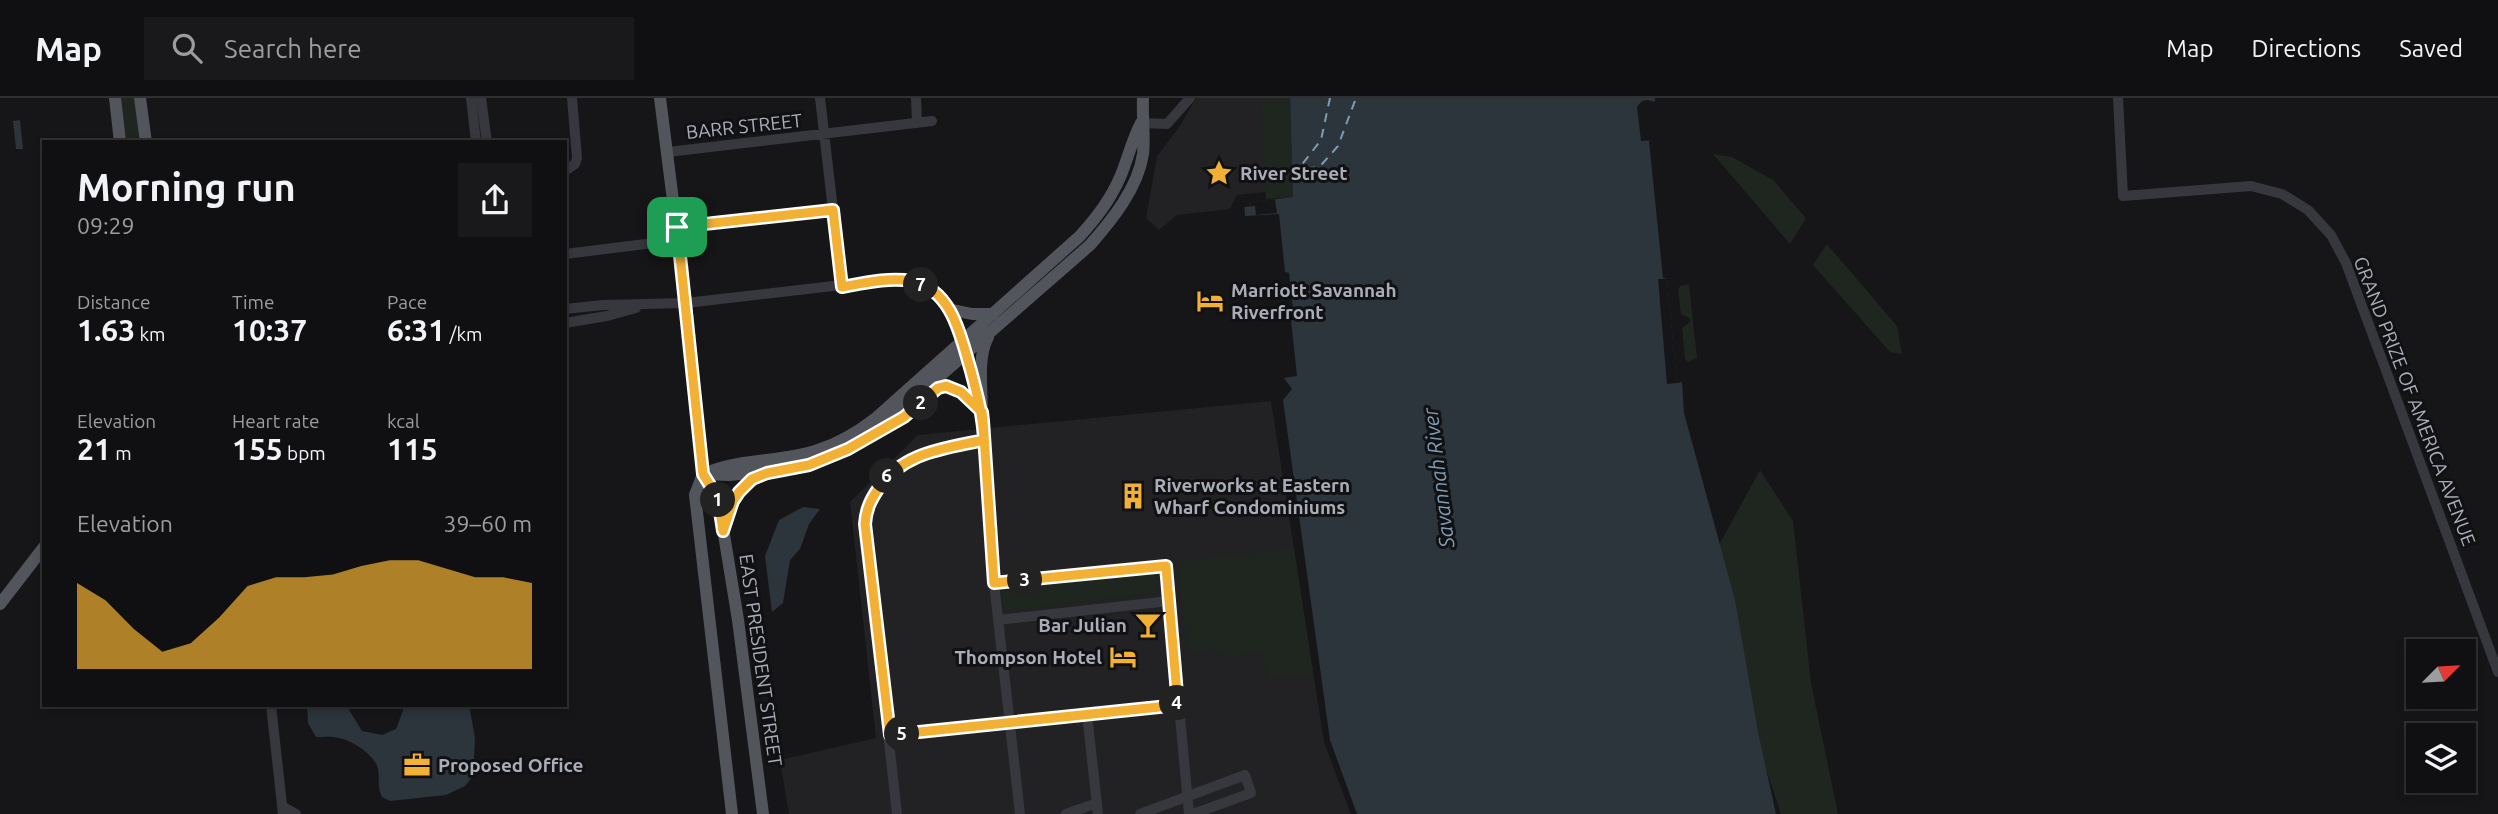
<!DOCTYPE html>
<meta charset="utf-8">
<style>
:root{--surface:#101012;--page:#19191b;--text:#f1f3f6;--muted:#9c9d9f;--line:#303032;--accent:#f2b134}
body{margin:0;font-family:Ubuntu,sans-serif;background:var(--page);color:var(--text);height:100vh;display:flex;flex-direction:column;font-size:26px;white-space:nowrap}
*{box-sizing:border-box;margin:0}
p{font-size:23px;color:var(--muted)}
.icon{flex:none;width:38px;height:38px;fill:none;stroke:currentColor;stroke-width:2;stroke-linecap:round;stroke-linejoin:round}
.map{position:relative;flex:1;overflow:hidden}
.drawer{position:absolute;left:42px;top:42px;width:525px;height:567px;display:flex;flex-direction:column;background:var(--surface);border-radius:0px;box-shadow:0 4px 10px #0003,0 0 0 2px var(--line)}
.drawer>*{flex:none}
.needle{width:46px;rotate:66deg}
.tools{position:absolute;left:2406px;top:541px;display:grid;gap:14px}
.tools a{display:grid;place-items:center;width:70px;height:70px;border-radius:0px;background:var(--surface);box-shadow:0 4px 10px #0003,0 0 0 2px var(--line);font-size:35px}
.pin{position:absolute;display:grid;place-items:center;width:60px;height:60px;color:#fff;margin:-30px;border-radius:14px;box-shadow:0 4px 10px #0006}
.km{position:absolute;width:35px;height:35px;margin:-18px;border-radius:50%;background:#222;color:#fff;font-size:19px;line-height:35px;text-align:center}
.round{display:grid;place-items:center;flex:none;width:74px;height:74px;border-radius:0px;background:var(--page)}
.headline{display:flex;align-items:center;justify-content:space-between;height:119px;padding:0 35px}
h1{font-size:38px;font-weight:600;line-height:52px}
.metrics{display:grid;grid-template-columns:repeat(3,1fr);gap:10px;height:119px;padding:7px 35px}
.metrics div{display:grid;align-content:center}
.metrics b{font-size:30px;font-weight:600}
.metrics small{font-size:19px;font-weight:400}
.metrics p{font-size:19px}
.chart{height:196px;padding:14px 35px}
.chart p{display:flex;justify-content:space-between}
.chart svg{width:100%;height:126px;margin-top:7px;fill:var(--accent);opacity:.7}
header{display:flex;align-items:center;gap:42px;box-sizing:border-box;height:98px;padding:0 35px;background:var(--surface);border-bottom:2px solid var(--line)}
header strong{font-size:33px}
nav{display:flex;gap:38px;margin-inline-start:auto;font-size:24px}
.search{width:490px;height:63px;background:var(--page);display:flex;align-items:center;gap:18px;box-sizing:border-box;padding:0 24px;border-radius:0px;color:var(--muted);font-size:26px}
.map>svg:first-child{display:block}
.built{fill:#222225}
.green{fill:#1e261f}
.water{fill:#2c353c}
.pier{fill:#161618}
.lines{fill:none;stroke-linecap:round;stroke-linejoin:round}
.ferry{stroke:#7f9bb3;stroke-width:2;stroke-dasharray:9 7;stroke-linecap:butt}
.minor{stroke:#37383d;stroke-width:10}
.major{stroke:#53555c;stroke-width:12}
.route-casing{stroke:#fff;stroke-width:14}
.route{stroke:#f2b134;stroke-width:9}
.labels{text-anchor:middle;dominant-baseline:central;stroke-width:6;stroke-linejoin:round;paint-order:stroke}
.street-label{font-size:19px;fill:#a8adb8;stroke:#111113}
.poi-label{font-size:19px;font-weight:bold;fill:#a8adb8;stroke:#111113;text-anchor:start}
.water-label{font-size:21px;font-style:italic;fill:#7f9bb3;stroke:#111113}
</style>
<header>
<strong>Map</strong>
<div class="search"><svg class="icon" aria-label="search" viewBox="0 0 24 24"><circle cx="10" cy="10" r="6"/><path d="M15 15l6 6"/></svg>Search here</div>
<nav><a>Map</a><a>Directions</a><a>Saved</a></nav>
</header>
<div class="map">
<svg width="2498" height="716" viewBox="0 0 2498 716">
<rect width="100%" height="100%" fill="#161618"/>
<path class="built" d="M1196 0H1280L1284 92 1237 97 1230 111 1177 117 1159 132 1146 120 1157 58 1180 28Z
M1271 303 1324 644 1351 716H789L780 662 876 640 850 404 918 337Z"/>
<path class="green" d="M120 0H135L140 44H125Z
M1261 0H1290L1293 99 1266 101Z
M1713 56 1732 59 1773 82 1806 120 1790 146Z
M1827 146 1897 228 1902 256 1890 254 1813 167Z
M1689 186 1697 260 1688 264 1685 261 1682 230 1690 224 1689 220 1681 216 1678 192 1680 188Z
M1760 372 1793 423 1811 585 1838 716H1781L1766 671 1714 456Z
M1294 450 1313 576 1268 582 1263 554 1227 559 1215 552 1188 556 1177 463Z
M1154 476 1157 479 1158 492 1156 495 1007 513 1003 510 1002 496 1005 492Z"/>
<path class="water" d="M1290 0H1655L1652 42 1649 43 1663 180 1667 181 1677 285 1682 284 1684 315 1735 502 1758 634 1776 716H1357L1330 642 1283 302 1292 291 1284 280 1297 278 1291 222H1294L1289 175 1285 174 1279 116 1245 118 1244 105 1293 99Z
M20 22 23 51H16L13 23Z
M803 409 820 411 809 426 800 451 790 462 783 505 772 514 765 458 779 422Z
M307 607H346L362 633 382 637 396 631 405 607H469L475 640 473 678 465 688 446 697 390 703 382 699C377 689 380 682 378 671 376 658 352 642 339 640 332 638 323 639 316 639L308 625Z"/>
<path class="pier" d="M1647 2 1656 4 1658 25 1656 42 1641 43 1637 9 1642 3Z
M1275 101 1277 115 1256 117 1255 108 1244 109V105Z
M1658 181H1667L1677 285 1667 286Z"/>
<g class="lines">
<path class="ferry" d="M1293 78 1321 42 1330 0
M1292 79 1322 66 1338 48 1356 0"/>
<path class="minor" d="M471 0 476 44
M481 0 487 44
M820 0 842 189
M916 0 917 25
M2118 0 2123 98 2251 88 2282 96 2308 112 2331 137 2346 165 2498 574
M1142 25 1167 26 1190 0
M668 54 932 23
M565 73 575 66 577 60 572 0
M677 129 833 112
M565 156 678 142
M565 211 603 207 686 205 894 181 914 184 926 189 940 200 954 218 962 237 982 314 994 485 1020 716
M565 225 607 218 636 210
M994 485 1166 468 1189 716
M998 522 1169 503
M271 607 283 716
M1087 616 1098 716
M889 637 1178 607
M282 708 296 716
M897 716 865 426C866 412 870 403 878 391 903 354 943 351 984 342
M1066 716 1097 705
M1140 716 1245 677 1251 695 1193 716"/>
<path class="major" d="M115 0 120 44
M140 0 146 44
M660 0 686 205 703 376 718 400 738 522 763 716
M948 211 972 216H993
M932 295C952 278 967 301 982 314
M982 314C982 292 977 259 988 239
M711 373C746 360 785 364 818 352 840 345 858 334 876 320L1080 138C1097 119 1111 101 1121 77 1128 60 1132 42 1141 25
M703 376 729 377 761 374 767 375 809 367 848 351 877 333 1090 147C1112 122 1138 90 1143 56 1145 38 1142 18 1143 0
M703 376 695 397 732 716
M724 430C732 405 738 387 763 377
M0 506 44 449"/>
</g>
<g class="lines">
<g class="route-casing">
<path id="route" d="M677 129 703 376 718 400 723 433 733 403 739 394 752 381 767 375 809 367 848 351 904 319 938 290 946 288 961 294 982 314 983 323 994 485 1166 468 1178 607 890 637 865 426C866 412 870 403 878 391 903 354 943 351 984 342 983 318 977 296 971 273 961 240 953 192 912 183 889 179 864 185 842 189L833 112 677 129"/>
</g>
<use href="#route" class="route"/>
</g>
<defs>
<g id="sight-bare" transform="scale(2.1)"><path d="M0-6L1.8-2.2L6-1.7L2.9 1.2L3.7 5.4L0 3.3L-3.7 5.4L-2.9 1.2L-6-1.7L-1.8-2.2Z" fill="#f2b134" stroke="#111113" stroke-width="2.5" paint-order="stroke"/></g>
<g id="hotel-bare" transform="scale(2.1)"><path d="M-6-4.5h1.5V1H6V5H4.5V3h-9V5H-6ZM-4 0a1.8 1.8 0 1 1 3.6 0ZM.5 0V-2.5h3Q6-2.5 6 0Z" fill="#f2b134" stroke="#111113" stroke-width="2.5" paint-order="stroke"/></g>
<g id="building-bare" transform="scale(2.1)"><path d="M-4-6H4V6H1V3H-1V6H-4ZM-2.5-4.3h1.7v1.8h-1.7ZM.8-4.3h1.7v1.8H.8ZM-2.5-1h1.7V.8h-1.7ZM.8-1h1.7V.8H.8Z" fill="#f2b134" stroke="#111113" stroke-width="2.5" paint-order="stroke"/></g>
<g id="bar-bare" transform="scale(2.1)"><path d="M-6-5H6L.8 .8V4.5H3.5V6h-7V4.5H-.8V.8Z" fill="#f2b134" stroke="#111113" stroke-width="2.5" paint-order="stroke"/></g>
<g id="office-bare" transform="scale(2.1)"><path d="M-6-3h4V-5.5h4V-3h4V5H-6ZM-1-4.5V-3h2v-1.5ZM-6 0V1H6V0Z" fill="#f2b134" stroke="#111113" stroke-width="2.5" paint-order="stroke"/></g>
</defs>
<g fill-rule="evenodd">
<use href="#sight-bare" x="1219" y="75"/>
<use href="#hotel-bare" x="1210" y="203"/>
<use href="#building-bare" x="1133" y="398"/>
<use href="#bar-bare" x="1148" y="527"/>
<use href="#hotel-bare" x="1123" y="559"/>
<use href="#office-bare" x="417" y="667"/>
</g>
<g class="labels">
<g class="street-label">
<text transform="translate(744 28) rotate(-6)">BARR STREET</text>
<text transform="translate(2415 303) rotate(69)">GRAND PRIZE OF AMERICA AVENUE</text>
<text transform="translate(761 562) rotate(82)">EAST PRESIDENT STREET</text>
</g>
<g class="poi-label">
<text x="1240" y="75">River Street</text>
<text x="1231" y="192">Marriott Savannah<tspan x="1231" dy="22">Riverfront</tspan></text>
<text x="1154" y="387">Riverworks at Eastern<tspan x="1154" dy="22">Wharf Condominiums</tspan></text>
<text x="1127" y="527" text-anchor="end">Bar Julian</text>
<text x="1102" y="559" text-anchor="end">Thompson Hotel</text>
<text x="438" y="667">Proposed Office</text>
</g>
<g class="water-label">
<text transform="translate(1438 380) rotate(-97)">Savannah River</text>
</g>
</g>
</svg>
<div class="tools">
<a><svg class="needle" viewBox="-14 -14 28 28"><path d="M0-13l5 13h-10z" fill="#e53935"/><path d="M0 13l5-13h-10z" fill="#9c9d9f"/></svg></a>
<a><svg class="icon" aria-label="layers" viewBox="0 0 24 24"><path d="M12 4l9 5-9 5-9-5zM3 14l9 5 9-5"/></svg></a>
</div>
<div class="pin" style="left:677px;top:129px;background:#1e9e55"><svg class="icon" aria-label="arrive" viewBox="0 0 24 24"><path d="M6 21V4h12l-3 4 3 4H6"/></svg></div>
<b class="km" style="left:718px;top:402px">1</b>
<b class="km" style="left:921px;top:305px">2</b>
<b class="km" style="left:1025px;top:482px">3</b>
<b class="km" style="left:1177px;top:605px">4</b>
<b class="km" style="left:902px;top:636px">5</b>
<b class="km" style="left:887px;top:378px">6</b>
<b class="km" style="left:921px;top:187px">7</b>
<section class="drawer">
<div class="headline"><div><h1>Morning run</h1><p>09:29</p></div><a class="round"><svg class="icon" aria-label="share" viewBox="0 0 24 24"><path d="M12 15V3M7 8l5-5 5 5M5 13v7h14v-7"/></svg></a></div>
<div class="metrics">
<div><p>Distance</p><b>1.63<small> km</small></b></div>
<div><p>Time</p><b>10:37</b></div>
<div><p>Pace</p><b>6:31<small> /km</small></b></div>
</div>
<div class="metrics">
<div><p>Elevation</p><b>21<small> m</small></b></div>
<div><p>Heart rate</p><b>155<small> bpm</small></b></div>
<div><p>kcal</p><b>115</b></div>
</div>
<div class="chart"><p><span>Elevation</span>39–60 m</p>
<svg viewBox="0 0 160 44" preserveAspectRatio="none"><path d="M0 44V14L10 20L20 30L30 38L40 35L50 26L60 15L70 12L80 12L90 11L100 8L110 6L120 6L130 9L140 12L150 12L160 14V44z"/></svg>
</div>
</section>
</div>
